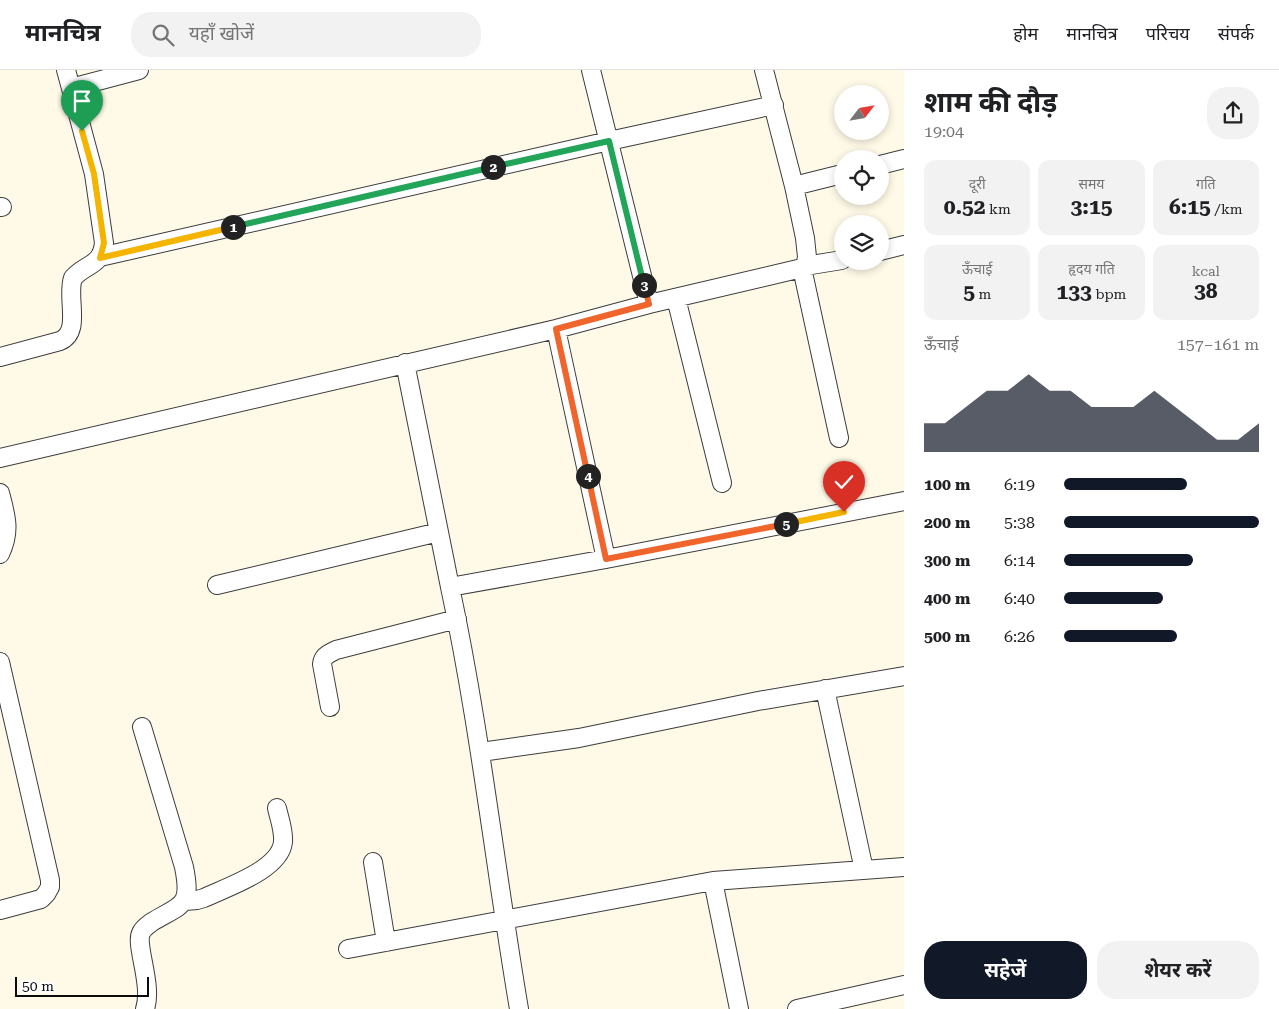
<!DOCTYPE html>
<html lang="hi">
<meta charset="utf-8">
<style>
:root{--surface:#fff;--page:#f2f2f2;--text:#202124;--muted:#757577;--line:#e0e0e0;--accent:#111827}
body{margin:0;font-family:"Roboto Serif","Noto Sans Devanagari",serif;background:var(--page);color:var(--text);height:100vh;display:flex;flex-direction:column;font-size:19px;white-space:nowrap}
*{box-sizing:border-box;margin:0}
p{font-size:16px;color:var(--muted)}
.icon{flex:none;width:28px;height:28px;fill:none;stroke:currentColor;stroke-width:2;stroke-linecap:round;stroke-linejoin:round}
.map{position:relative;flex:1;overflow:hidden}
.sheet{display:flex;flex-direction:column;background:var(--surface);width:375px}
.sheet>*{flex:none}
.needle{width:32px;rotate:59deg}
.tools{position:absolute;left:834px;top:15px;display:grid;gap:10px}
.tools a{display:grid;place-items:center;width:55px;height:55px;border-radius:50%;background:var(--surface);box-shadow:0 2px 8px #0003;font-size:25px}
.scale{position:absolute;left:15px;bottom:12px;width:134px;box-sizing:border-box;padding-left:5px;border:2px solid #0a0a0a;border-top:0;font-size:14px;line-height:18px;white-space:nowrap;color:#0a0a0a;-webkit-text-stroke:4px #fff;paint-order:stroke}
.pin{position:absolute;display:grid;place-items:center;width:42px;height:42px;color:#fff;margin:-51px -21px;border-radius:50% 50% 50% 0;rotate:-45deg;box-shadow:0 0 5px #0007}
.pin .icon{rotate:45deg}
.km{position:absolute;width:25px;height:25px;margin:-12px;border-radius:50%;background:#222;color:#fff;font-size:14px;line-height:25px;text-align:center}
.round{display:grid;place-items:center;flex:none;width:52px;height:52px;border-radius:20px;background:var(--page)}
.headline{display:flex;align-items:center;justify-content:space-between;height:85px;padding:0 20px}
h1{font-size:28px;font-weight:700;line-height:38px}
.figures{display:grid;grid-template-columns:repeat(3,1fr);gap:8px;height:85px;padding:5px 20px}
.figures div{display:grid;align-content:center;border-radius:12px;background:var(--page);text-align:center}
.figures b{font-size:21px;font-weight:700}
.figures small{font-size:14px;font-weight:400}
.figures p{font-size:14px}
.chart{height:140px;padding:10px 20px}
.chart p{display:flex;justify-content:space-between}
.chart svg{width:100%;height:90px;margin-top:5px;fill:var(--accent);opacity:.7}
.primary-button{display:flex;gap:10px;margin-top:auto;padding:10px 20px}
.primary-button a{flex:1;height:58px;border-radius:20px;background:var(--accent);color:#fff;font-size:20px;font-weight:700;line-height:58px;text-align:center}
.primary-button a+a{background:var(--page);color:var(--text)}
ul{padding:0 20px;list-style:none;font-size:16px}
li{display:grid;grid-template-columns:80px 60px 1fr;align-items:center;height:38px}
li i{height:12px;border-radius:6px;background:var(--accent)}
header{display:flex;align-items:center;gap:30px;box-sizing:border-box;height:70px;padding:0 25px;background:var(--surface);border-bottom:1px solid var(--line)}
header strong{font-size:24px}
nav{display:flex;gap:28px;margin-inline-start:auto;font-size:18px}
.search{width:350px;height:45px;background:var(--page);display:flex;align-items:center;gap:12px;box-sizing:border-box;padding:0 18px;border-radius:20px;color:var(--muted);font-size:19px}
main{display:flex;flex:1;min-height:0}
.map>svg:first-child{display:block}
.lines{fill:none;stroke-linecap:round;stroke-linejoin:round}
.minor-casing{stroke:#3d3d3d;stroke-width:20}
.minor{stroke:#fff;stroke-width:18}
.split-1-casing{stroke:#fff;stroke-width:10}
.split-2-casing{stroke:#fff;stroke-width:10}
.split-3-casing{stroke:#fff;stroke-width:10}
.split-4-casing{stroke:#fff;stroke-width:10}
.split-5-casing{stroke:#fff;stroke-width:10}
.split-6-casing{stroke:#fff;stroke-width:10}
.split-1{stroke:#f5b400;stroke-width:6}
.split-2{stroke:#22a559;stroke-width:6}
.split-3{stroke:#22a559;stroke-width:6}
.split-4{stroke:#f0652b;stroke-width:6}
.split-5{stroke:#f0652b;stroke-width:6}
.split-6{stroke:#f5b400;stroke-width:6}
</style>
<header>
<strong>मानचित्र</strong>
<div class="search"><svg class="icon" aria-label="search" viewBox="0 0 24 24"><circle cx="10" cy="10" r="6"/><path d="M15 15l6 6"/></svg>यहाँ खोजें</div>
<nav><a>होम</a><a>मानचित्र</a><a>परिचय</a><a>संपर्क</a></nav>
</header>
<main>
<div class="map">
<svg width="904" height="939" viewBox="0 0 904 939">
<rect width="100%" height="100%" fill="#fff9e7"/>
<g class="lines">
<g class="minor-casing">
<path id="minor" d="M591 0 649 234
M71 18 139 0
M880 95 904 89
M794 116 842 104
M0 137H2
M880 181 904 175
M100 187 609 71 774 35
M805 196 842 190
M802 198 839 368
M676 228 722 413
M556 259 606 489
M0 287 60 271C82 262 66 227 73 208 86 193 101 197 104 173L94 104 66 0
M405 293 450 517 606 489 904 431
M0 388 556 259 649 234 802 198 806 193 807 187 805 168 794 116 764 0
M0 423C6 446 11 461 0 484
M217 515 439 462
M450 517C480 657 495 798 519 939
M0 592 50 810V817L46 824 41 829 0 840
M825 619 864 800
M330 637 322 594C323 585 329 584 336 580L457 549
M142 657 184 797C192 837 182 834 152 852 148 855 143 858 141 863 135 875 153 915 145 939
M481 682 579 668 758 631 904 606
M373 792 386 872
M713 811 739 939
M185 831 197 830 204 828C227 817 280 800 283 772 284 760 279 748 277 738
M348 879 713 811 904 797
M797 939 904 915"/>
</g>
<use href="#minor" class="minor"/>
</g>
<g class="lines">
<g class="split-1-casing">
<path id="split-1" d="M82 61 94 104 104 173 100 188 233 157"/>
</g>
<g class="split-2-casing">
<path id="split-2" d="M233 157 493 97"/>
</g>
<g class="split-3-casing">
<path id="split-3" d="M493 97 609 71 644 215"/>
</g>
<g class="split-4-casing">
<path id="split-4" d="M588 406 556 259 649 234 644 215"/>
</g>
<g class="split-5-casing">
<path id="split-5" d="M588 406 606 489 786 454"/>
</g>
<g class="split-6-casing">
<path id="split-6" d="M786 454 844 442"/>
</g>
<use href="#split-1" class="split-1"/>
<use href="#split-2" class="split-2"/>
<use href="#split-3" class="split-3"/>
<use href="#split-4" class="split-4"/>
<use href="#split-5" class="split-5"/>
<use href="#split-6" class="split-6"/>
</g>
</svg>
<div class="tools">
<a><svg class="needle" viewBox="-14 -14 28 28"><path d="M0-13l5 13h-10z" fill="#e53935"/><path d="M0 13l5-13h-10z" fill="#757577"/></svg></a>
<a><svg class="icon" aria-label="locate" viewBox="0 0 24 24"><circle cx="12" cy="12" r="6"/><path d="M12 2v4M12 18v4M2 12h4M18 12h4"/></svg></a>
<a><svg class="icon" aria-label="layers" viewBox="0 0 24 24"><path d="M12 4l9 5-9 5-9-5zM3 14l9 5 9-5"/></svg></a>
</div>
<div class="scale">50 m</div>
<div class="pin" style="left:82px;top:61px;background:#1e9e55"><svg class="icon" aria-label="arrive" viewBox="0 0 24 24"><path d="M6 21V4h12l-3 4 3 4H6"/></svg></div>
<div class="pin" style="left:844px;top:442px;background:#d93025"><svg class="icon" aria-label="check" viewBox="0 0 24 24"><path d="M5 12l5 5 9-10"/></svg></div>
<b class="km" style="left:233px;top:157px">1</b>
<b class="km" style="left:493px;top:97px">2</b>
<b class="km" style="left:644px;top:215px">3</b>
<b class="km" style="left:588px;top:406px">4</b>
<b class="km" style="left:786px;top:454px">5</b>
</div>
<section class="sheet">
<div class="headline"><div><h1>शाम की दौड़</h1><p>19:04</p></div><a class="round"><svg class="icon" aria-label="share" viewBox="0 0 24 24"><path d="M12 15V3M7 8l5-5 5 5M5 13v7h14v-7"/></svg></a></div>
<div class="figures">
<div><p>दूरी</p><b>0.52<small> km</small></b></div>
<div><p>समय</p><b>3:15</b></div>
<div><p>गति</p><b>6:15<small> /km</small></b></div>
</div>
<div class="figures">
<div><p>ऊँचाई</p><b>5<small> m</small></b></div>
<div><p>हृदय गति</p><b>133<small> bpm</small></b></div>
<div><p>kcal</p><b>38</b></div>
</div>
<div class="chart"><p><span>ऊँचाई</span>157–161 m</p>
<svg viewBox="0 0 160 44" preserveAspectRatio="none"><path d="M0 44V30L10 30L20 22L30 14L40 14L50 6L60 14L70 14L80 22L90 22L100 22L110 14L120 22L130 30L140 38L150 38L160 30V44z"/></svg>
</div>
<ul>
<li><b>100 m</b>6:19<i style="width:63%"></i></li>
<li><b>200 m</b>5:38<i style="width:100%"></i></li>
<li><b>300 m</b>6:14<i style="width:66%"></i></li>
<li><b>400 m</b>6:40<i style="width:51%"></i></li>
<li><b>500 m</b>6:26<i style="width:58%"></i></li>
</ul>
<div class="primary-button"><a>सहेजें</a><a>शेयर करें</a></div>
</section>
</main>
